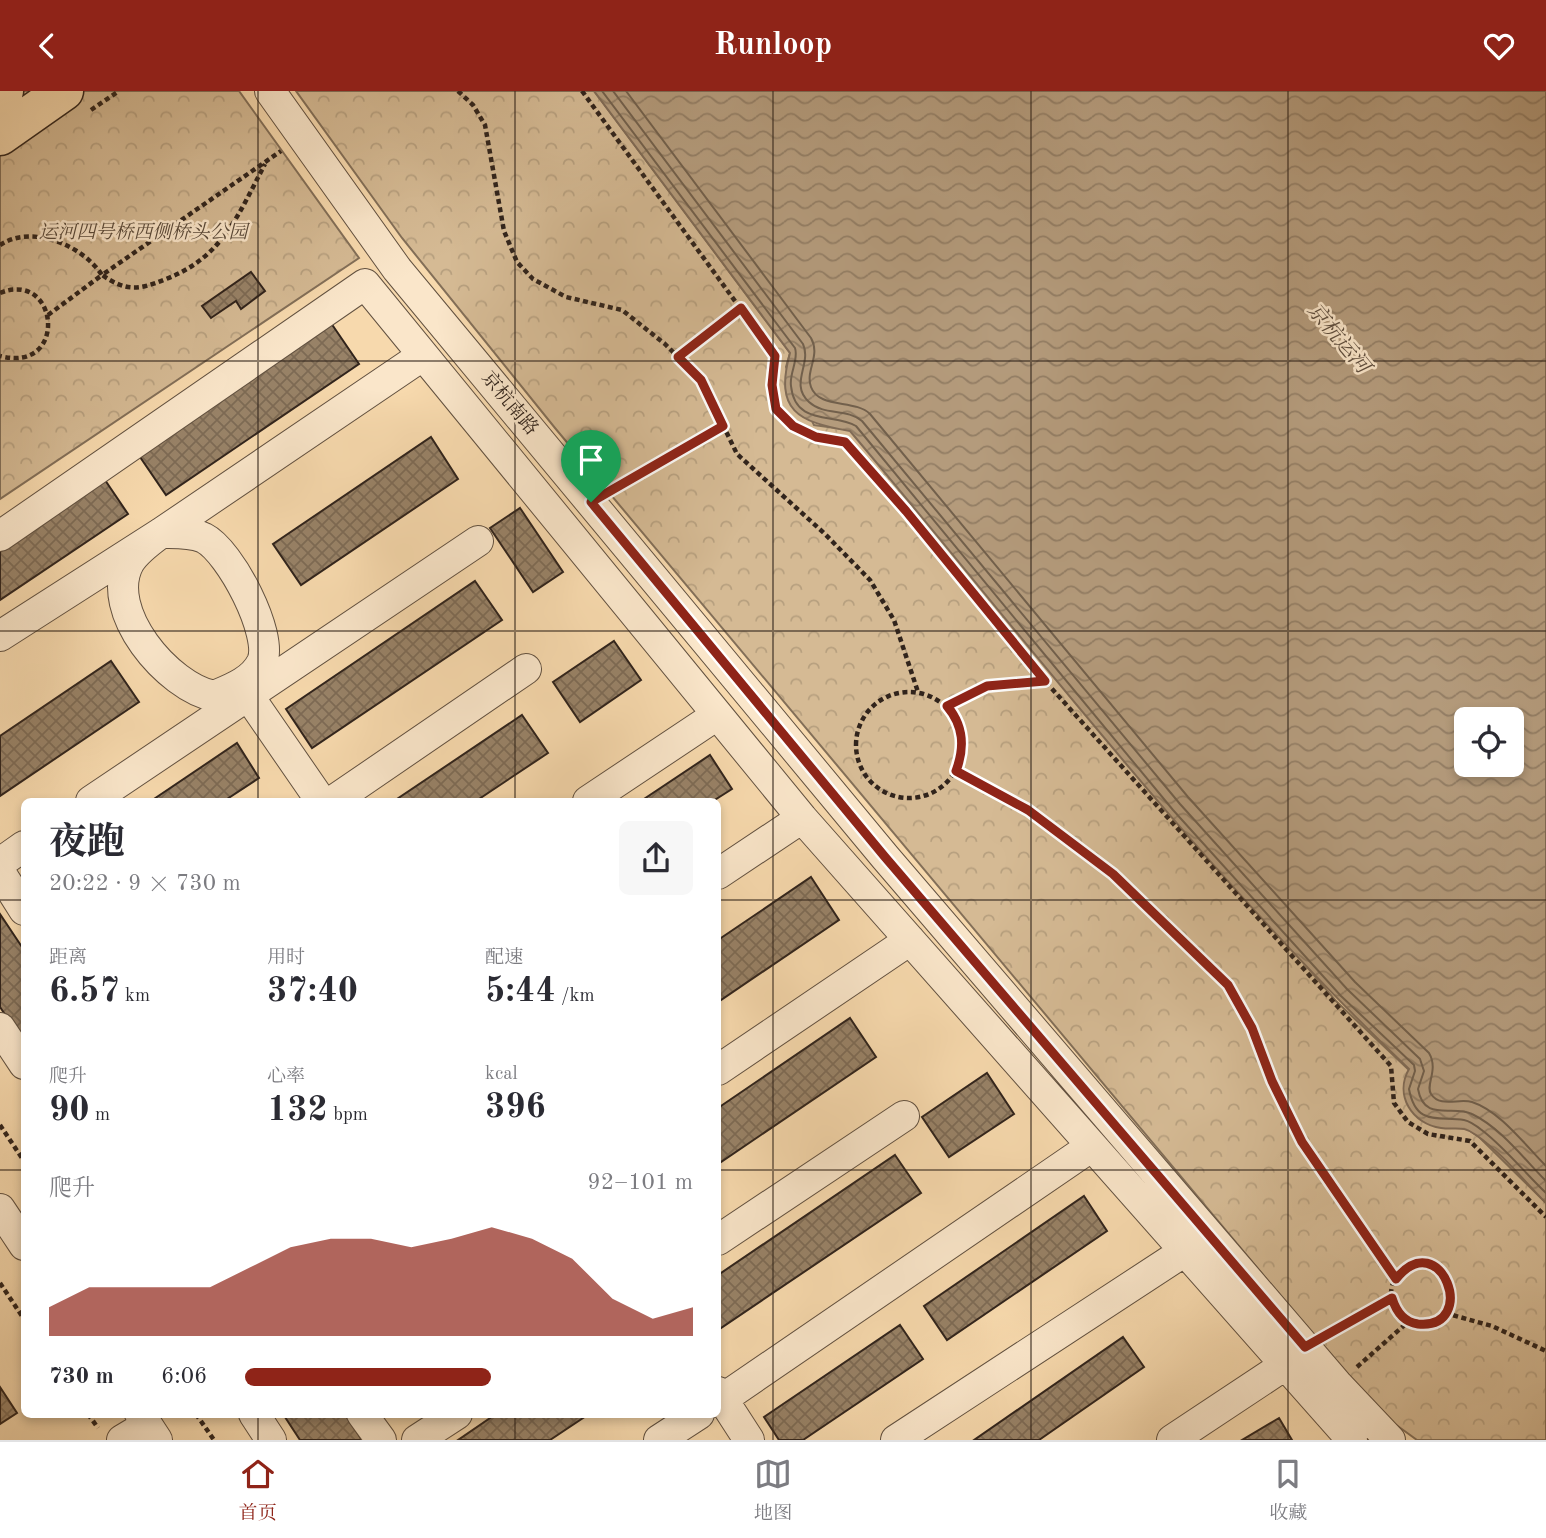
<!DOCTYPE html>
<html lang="zh">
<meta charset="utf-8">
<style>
:root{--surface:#fff;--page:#f7f7f7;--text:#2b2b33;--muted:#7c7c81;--line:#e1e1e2;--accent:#8f2418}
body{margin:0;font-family:"Old Standard TT","Noto Serif SC",serif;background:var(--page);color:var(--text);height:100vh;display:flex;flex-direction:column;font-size:26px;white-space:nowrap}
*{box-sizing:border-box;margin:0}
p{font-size:23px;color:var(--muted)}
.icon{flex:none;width:38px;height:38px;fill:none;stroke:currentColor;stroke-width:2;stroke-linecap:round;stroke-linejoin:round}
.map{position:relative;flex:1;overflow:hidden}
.details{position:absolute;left:21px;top:707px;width:700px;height:620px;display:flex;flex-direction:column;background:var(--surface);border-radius:10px;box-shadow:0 4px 10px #0003}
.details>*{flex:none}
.controls{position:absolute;left:1454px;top:616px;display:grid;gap:14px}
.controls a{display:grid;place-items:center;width:70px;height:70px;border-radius:10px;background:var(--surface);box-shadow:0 4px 10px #0003;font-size:35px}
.pin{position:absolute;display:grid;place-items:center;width:60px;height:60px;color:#fff;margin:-72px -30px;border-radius:50% 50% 50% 0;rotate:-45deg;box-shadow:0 0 7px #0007}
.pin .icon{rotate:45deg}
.round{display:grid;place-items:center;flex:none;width:74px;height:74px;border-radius:10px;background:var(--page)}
.overview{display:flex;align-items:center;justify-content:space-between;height:119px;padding:0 28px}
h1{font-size:38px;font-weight:700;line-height:52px}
.metrics{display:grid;grid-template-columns:repeat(3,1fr);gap:10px;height:119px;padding:7px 28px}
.metrics div{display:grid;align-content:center}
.metrics b{font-size:35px;font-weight:700}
.metrics small{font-size:19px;font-weight:400}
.metrics p{font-size:19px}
.chart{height:196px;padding:14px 28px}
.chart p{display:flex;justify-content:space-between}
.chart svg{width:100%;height:126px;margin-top:7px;fill:var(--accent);opacity:.7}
ul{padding:0 28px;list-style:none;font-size:23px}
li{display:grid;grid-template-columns:112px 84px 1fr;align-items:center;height:52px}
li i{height:18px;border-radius:9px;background:var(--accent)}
header{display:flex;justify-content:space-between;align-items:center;height:91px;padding:0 28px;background:var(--accent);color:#fff;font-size:32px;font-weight:700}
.dock{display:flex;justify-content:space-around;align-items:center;height:98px;border-top:2px solid var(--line);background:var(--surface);font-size:19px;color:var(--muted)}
.dock a{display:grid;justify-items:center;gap:4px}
.dock .active{color:var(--accent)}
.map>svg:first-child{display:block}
.park{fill:url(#park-crowns);stroke:#836f58;stroke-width:2}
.water{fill:url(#water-waves);stroke:#806b56;stroke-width:2;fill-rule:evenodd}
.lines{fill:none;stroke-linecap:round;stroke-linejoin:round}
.shore{stroke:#72604c;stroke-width:2}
.building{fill:url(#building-cross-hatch);stroke:#31241c;stroke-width:2}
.minor-casing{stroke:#625140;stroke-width:32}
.major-casing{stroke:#31241c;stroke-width:41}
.path{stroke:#31241c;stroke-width:4.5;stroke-dasharray:5 3.5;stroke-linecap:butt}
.minor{stroke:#fae6ca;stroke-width:30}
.major{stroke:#f7d9ad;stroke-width:38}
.route-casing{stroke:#fff;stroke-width:14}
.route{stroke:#8f2418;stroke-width:9}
.grid{fill:none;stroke:#31241c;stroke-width:2;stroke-opacity:0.55}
.labels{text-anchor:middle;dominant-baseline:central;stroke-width:5;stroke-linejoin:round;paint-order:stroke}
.park-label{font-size:19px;font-style:italic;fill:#5a4a3a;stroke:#fae6ca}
.street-label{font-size:19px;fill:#31241c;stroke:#fae6ca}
.water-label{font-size:21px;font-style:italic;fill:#5f4e3e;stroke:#fae6ca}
</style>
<header><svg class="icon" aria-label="back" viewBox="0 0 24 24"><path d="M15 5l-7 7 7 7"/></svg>Runloop<svg class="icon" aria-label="heart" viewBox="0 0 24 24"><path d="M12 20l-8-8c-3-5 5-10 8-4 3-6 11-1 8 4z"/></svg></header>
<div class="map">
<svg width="1546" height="1349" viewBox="0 0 1546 1349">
<defs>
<pattern id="park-crowns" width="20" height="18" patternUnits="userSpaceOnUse" patternTransform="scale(1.75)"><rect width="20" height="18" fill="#d5ba94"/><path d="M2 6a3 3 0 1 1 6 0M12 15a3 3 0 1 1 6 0" fill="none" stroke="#b7a07f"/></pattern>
<pattern id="water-waves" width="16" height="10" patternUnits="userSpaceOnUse" patternTransform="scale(1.75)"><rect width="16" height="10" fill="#b49b7c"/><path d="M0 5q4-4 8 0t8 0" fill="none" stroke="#937e65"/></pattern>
<pattern id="building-cross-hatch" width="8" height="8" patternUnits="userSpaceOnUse" patternTransform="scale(1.75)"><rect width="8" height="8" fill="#988267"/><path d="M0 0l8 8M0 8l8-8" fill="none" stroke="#7d6a54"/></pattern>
</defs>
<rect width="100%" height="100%" fill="#f7d9ad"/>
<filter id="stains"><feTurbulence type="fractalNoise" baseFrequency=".00286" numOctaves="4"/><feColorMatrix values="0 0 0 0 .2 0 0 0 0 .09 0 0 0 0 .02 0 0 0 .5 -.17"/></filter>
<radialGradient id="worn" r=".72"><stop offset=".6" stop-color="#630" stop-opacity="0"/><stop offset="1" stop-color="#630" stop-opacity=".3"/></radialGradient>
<path class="park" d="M0 0H239L359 167 0 408Z
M296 0H594L790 262 786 276 814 334 850 339 1336 910 1409 979 1442 1037 1464 1036 1479 1046 1546 1112V1349H1417L1377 1320 555 337 402 147Z"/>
<path class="water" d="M594 0H1546V1112C1524 1090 1502 1062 1476 1044 1463 1034 1456 1039 1441 1037 1412 1033 1394 1004 1409 978 1204 783 1032 556 850 340 798 331 774 320 790 262ZM1466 628H1512V674H1466Z"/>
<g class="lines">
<path class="shore" d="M602 0 795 257C799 269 789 282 791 295 795 335 834 322 856 335L1173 719 1341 905 1414 974 1415 980 1409 998C1416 1036 1439 1025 1464 1029 1470 1030 1478 1036 1483 1040 1506 1058 1525 1082 1546 1102
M613 0 803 253C812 273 789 293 809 311 824 325 847 317 862 330L1180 713 1347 898 1420 968 1424 980 1418 998C1424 1032 1453 1013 1472 1023 1501 1037 1524 1068 1546 1090
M626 0 811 247C821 265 805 279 811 296 819 318 855 308 870 323L1188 706 1355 891 1429 962C1439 979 1425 994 1431 1003 1440 1017 1459 1007 1472 1011 1500 1020 1525 1054 1546 1075"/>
</g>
<path class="building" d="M251 181 265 200 241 218 236 210 211 227 202 215Z
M331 232 359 273 166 404 138 363Z
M431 346 458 388 301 494 273 453Z
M105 389 128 423 0 509V460Z
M520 417 563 481 533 501 490 437Z
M475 490 502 529 312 657 286 618Z
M614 550 641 589 580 631 553 591Z
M111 570 139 611 0 705V645Z
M522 624 548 662 476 710H394Z
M237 652 259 687 224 710H151Z
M710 664 732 698 713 710H641Z
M811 786 839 829 718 911V849Z
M0 823 24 859V952L0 916Z
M850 927 876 966 718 1073V1017Z
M987 982 1014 1023 949 1066 922 1026Z
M895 1064 921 1102 718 1239V1184Z
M1084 1105 1107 1140 947 1249 924 1215Z
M900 1234 923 1268 803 1349H779L764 1326Z
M1123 1246 1144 1276 1039 1349H974Z
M0 1296 17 1322 0 1333Z
M283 1323H345L362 1349H300Z
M496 1323H589L550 1349H458Z
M1279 1327 1292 1349H1242Z"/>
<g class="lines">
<g class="minor-casing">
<path id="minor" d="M270 0 397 178 885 766 1337 1293 1390 1349
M161 442C175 442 191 441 204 447 230 460 274 544 262 571 253 590 231 598 214 605 168 596 103 520 129 472 136 460 150 450 161 442Z
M0 445 365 193 802 727 1352 1349
M0 545 161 442 422 265
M241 594 321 710
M91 710 478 450
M333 710 526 578
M588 710 717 624
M0 772 24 755
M0 781 24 819
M718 783 802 727
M0 937 24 973
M718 979 910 849
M0 1118 24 1154
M718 1149 904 1025
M718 1301 749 1349
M718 1311 1092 1055
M140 1323 157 1349
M254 1323 271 1349
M362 1323 381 1349
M122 1349 147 1334
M417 1349 457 1323
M659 1349 699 1323
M896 1349 1185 1160
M1172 1349 1285 1274"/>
</g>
<g class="major-casing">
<path id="major" d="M0 3 4 0
M0 45 64 0"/>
</g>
<path class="path" d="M458 0 473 14 485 34 504 140 517 171 533 188 566 206 622 219 665 253 701 289 737 363 825 443 870 489 894 529 918 601
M582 0 775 265 772 294 776 318 793 335 816 346 844 351 906 420 1045 590 1391 975 1394 1012 1408 1031 1428 1043 1470 1050 1546 1126
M91 19 119 0
M0 154C32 133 82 154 102 184L281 60
M0 202C59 178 69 283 0 265
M48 224 102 184C127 201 139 199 166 188 223 166 238 124 265 73
M678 266 741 217
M614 398 723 335
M856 654a53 53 0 1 1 106 0a53 53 0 1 1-106 0Z
M947 615 987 595 1045 590
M956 680 1028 719 1113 784 1229 894 1252 938 1272 990 1302 1051 1396 1188
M0 1034 24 1070
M1391 1203a30 30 0 1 1 60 0a30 30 0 1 1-60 0Z
M0 1192 24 1228
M1445 1222 1492 1235 1546 1260
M1329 1243 1392 1207
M1357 1276 1409 1230
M88 1323 98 1337
M196 1323 214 1349"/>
<use href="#minor" class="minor"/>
<use href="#major" class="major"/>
</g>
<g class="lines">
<g class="route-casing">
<path id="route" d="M741 217 775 265 772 294 776 318 793 335 816 346 845 351 906 420 1045 590 987 595 947 615C964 635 965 656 956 680L1028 719 1113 783 1228 894 1252 937 1272 990 1302 1051 1396 1188C1441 1132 1480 1239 1418 1233 1403 1231 1396 1220 1392 1207L1305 1256 885 766 591 411 723 335 701 289 678 266Z"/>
</g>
<use href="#route" class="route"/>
</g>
<path class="grid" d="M258 0V710M515 0V710M773 0V1349M1031 0V1349M1288 0V1349M0 270H1546M0 540H1546M0 809H24M718 809H1546M0 1079H24M718 1079H1546M258 1323V1349M515 1323V1349"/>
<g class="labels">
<g class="park-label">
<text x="143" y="142">运河四号桥西侧桥头公园</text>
</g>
<g class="street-label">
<text transform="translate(509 313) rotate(50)">京杭南路</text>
</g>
<g class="water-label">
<text transform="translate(1338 248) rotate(50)">京杭运河</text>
</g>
</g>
<rect width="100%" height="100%" filter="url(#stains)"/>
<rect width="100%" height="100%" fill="url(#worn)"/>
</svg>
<div class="controls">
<a><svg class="icon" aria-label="locate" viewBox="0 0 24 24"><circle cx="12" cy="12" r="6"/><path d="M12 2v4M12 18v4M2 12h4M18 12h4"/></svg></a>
</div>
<div class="pin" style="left:591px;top:411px;background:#1e9e55"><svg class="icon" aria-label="arrive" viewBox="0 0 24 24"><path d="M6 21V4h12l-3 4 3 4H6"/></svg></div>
<section class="details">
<div class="overview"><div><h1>夜跑</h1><p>20:22 · 9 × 730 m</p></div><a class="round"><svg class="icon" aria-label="share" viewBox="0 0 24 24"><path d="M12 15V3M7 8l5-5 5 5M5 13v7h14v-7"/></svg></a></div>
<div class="metrics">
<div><p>距离</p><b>6.57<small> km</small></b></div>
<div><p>用时</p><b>37:40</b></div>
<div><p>配速</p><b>5:44<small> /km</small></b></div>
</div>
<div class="metrics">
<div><p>爬升</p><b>90<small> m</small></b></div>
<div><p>心率</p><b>132<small> bpm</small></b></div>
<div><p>kcal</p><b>396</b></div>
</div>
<div class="chart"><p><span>爬升</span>92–101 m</p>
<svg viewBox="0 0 160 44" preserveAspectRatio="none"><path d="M0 44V34L10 27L20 27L30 27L40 27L50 20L60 13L70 10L80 10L90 13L100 10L110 6L120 10L130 17L140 31L150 38L160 34V44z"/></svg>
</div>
<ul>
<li><b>730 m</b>6:06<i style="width:55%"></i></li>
</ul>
</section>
</div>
<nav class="dock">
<a class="active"><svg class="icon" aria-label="home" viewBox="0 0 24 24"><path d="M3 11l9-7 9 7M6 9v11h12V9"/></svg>首页</a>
<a><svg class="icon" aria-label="map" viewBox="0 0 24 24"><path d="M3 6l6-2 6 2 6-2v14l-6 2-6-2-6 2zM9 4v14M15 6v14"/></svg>地图</a>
<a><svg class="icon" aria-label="saved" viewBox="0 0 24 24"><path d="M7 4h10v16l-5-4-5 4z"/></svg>收藏</a>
</nav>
